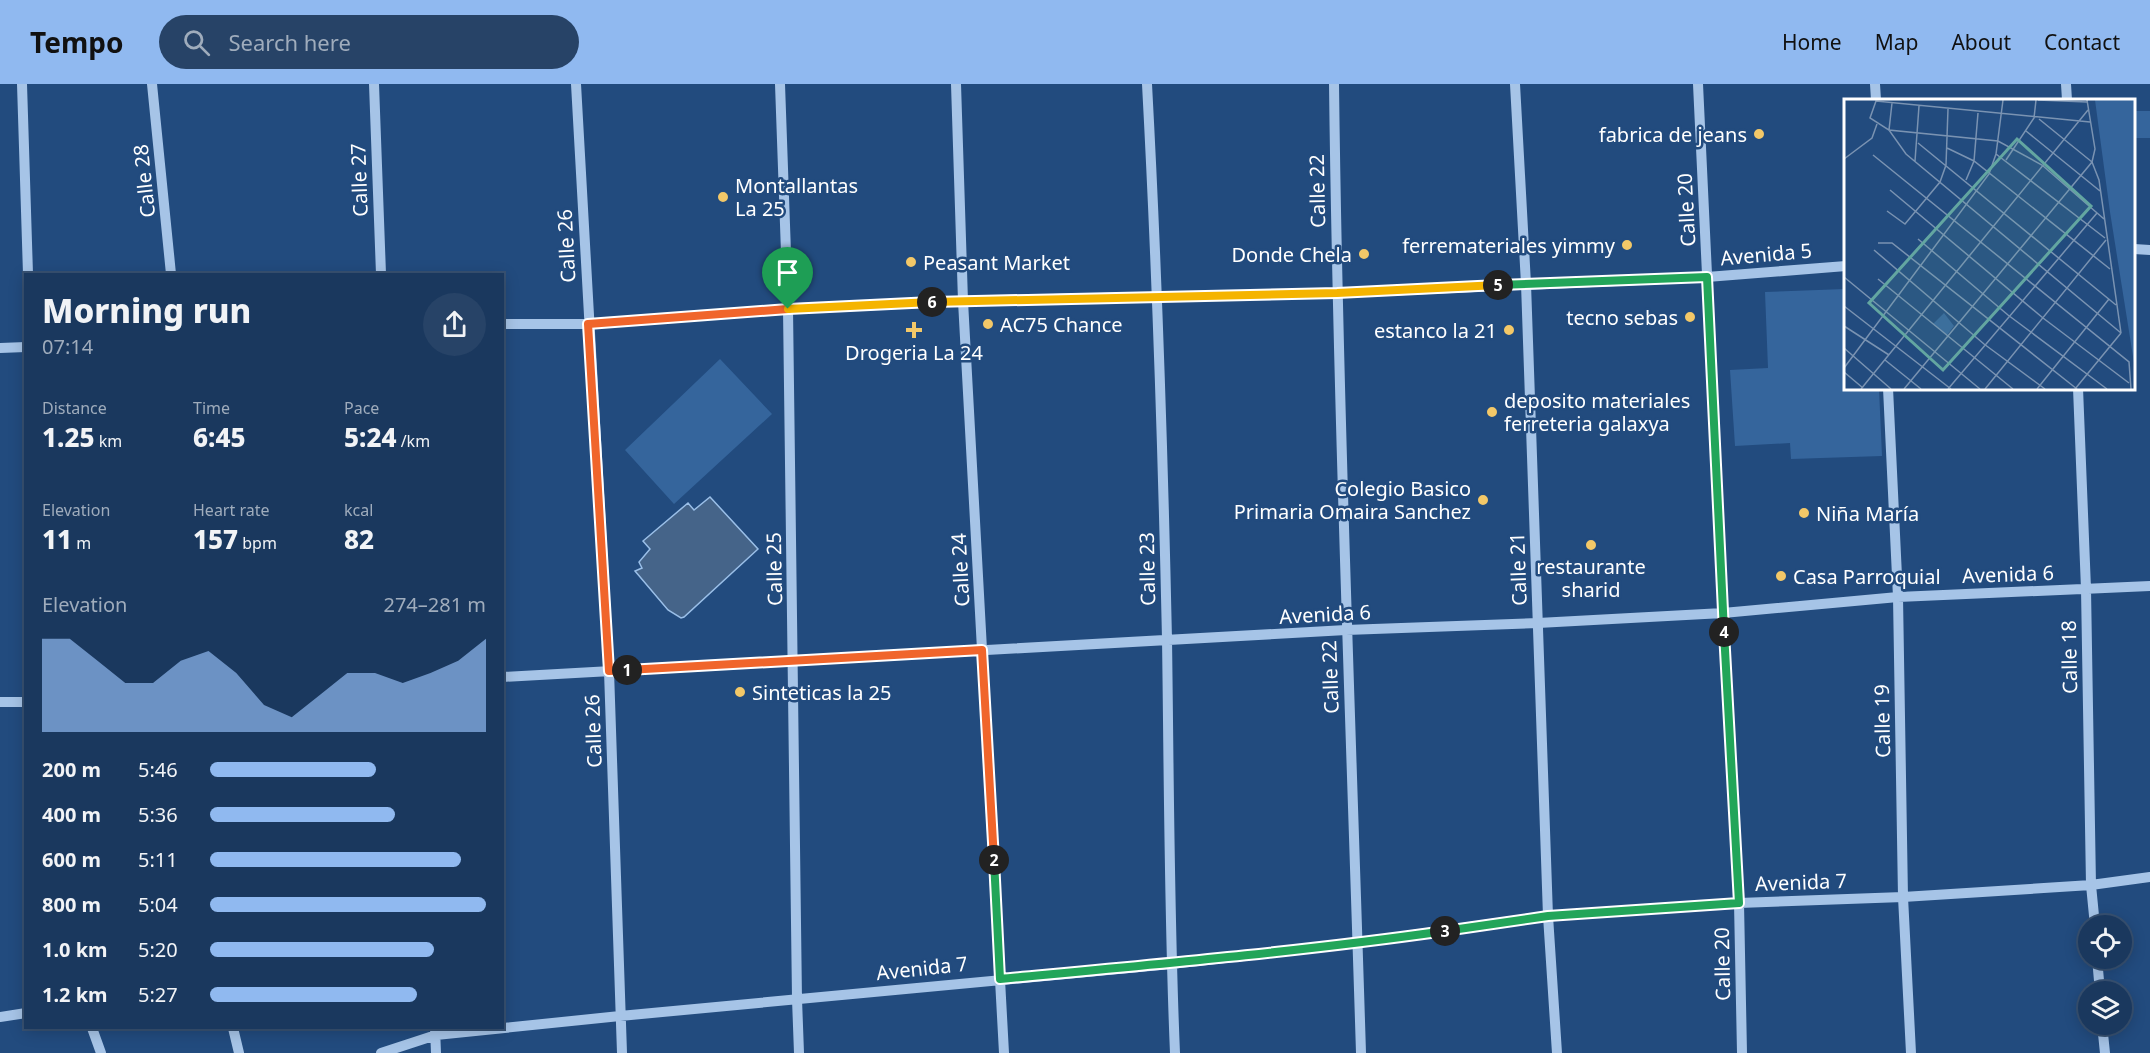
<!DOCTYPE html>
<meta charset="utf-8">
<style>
:root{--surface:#1a385e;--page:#274367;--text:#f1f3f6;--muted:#9facbc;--line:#385273;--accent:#90b9f0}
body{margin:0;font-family:"Noto Sans",sans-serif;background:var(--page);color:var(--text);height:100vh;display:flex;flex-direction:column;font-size:22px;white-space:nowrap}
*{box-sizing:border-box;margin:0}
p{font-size:20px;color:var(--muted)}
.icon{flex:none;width:33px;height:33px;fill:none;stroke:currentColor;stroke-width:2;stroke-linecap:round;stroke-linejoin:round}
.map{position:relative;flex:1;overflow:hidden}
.sheet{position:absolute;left:24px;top:189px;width:480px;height:756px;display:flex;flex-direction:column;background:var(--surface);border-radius:0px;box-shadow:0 3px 15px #0003,0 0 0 2px var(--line)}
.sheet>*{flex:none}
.fabs{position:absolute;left:2078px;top:831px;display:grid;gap:12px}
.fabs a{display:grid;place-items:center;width:54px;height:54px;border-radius:50%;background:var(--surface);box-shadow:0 3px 15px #0003,0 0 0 2px var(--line);font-size:30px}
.pin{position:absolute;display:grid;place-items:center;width:51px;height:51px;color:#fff;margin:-62px -26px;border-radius:50% 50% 50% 0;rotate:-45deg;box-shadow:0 0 6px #0007}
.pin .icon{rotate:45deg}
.km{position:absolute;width:30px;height:30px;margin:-15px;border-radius:50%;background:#222;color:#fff;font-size:16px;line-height:30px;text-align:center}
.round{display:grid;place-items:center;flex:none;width:63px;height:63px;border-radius:32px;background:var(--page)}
.overview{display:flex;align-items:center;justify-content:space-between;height:102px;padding:0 18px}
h1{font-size:33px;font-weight:800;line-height:45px}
.stats{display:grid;grid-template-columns:repeat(3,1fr);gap:9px;height:102px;padding:6px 18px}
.stats div{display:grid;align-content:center}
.stats b{font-size:26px;font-weight:800}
.stats small{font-size:16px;font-weight:400}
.stats p{font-size:16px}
.chart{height:168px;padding:12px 18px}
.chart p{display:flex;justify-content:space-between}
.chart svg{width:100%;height:108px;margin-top:6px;fill:var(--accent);opacity:.7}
ul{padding:0 18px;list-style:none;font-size:20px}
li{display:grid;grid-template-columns:96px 72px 1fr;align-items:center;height:45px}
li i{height:15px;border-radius:8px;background:var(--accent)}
header{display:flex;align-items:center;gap:36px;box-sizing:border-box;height:84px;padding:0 30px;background:var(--accent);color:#111}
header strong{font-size:28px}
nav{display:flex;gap:33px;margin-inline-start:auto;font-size:21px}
.search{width:420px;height:54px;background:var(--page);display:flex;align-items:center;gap:15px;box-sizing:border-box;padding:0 21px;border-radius:33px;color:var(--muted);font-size:22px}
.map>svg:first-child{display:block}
.green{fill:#35659c}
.water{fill:#456489;stroke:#9abfe8;stroke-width:1.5}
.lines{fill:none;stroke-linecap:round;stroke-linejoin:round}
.minor{stroke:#a6c4e7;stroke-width:10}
.split-1-casing{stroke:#fff;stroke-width:12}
.split-2-casing{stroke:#fff;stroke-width:12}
.split-3-casing{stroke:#fff;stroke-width:12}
.split-4-casing{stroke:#fff;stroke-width:12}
.split-5-casing{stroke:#fff;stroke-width:12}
.split-6-casing{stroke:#fff;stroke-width:12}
.split-7-casing{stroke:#fff;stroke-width:12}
.split-1{stroke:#f0652b;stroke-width:8}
.split-2{stroke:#f0652b;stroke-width:8}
.split-3{stroke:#22a559;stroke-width:8}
.split-4{stroke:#22a559;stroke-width:8}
.split-5{stroke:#22a559;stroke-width:8}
.split-6{stroke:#f5b400;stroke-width:8}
.split-7{stroke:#f5b400;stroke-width:8}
.poi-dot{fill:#f3c868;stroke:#224b7e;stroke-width:2}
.labels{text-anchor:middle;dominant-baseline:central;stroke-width:5;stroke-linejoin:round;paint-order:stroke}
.poi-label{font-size:20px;fill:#fff;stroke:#224b7e;text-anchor:start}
.street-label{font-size:20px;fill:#fff;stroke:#224b7e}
.inset-road{fill:none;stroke:#7a93b2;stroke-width:1.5}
.view{fill:#63a6a1;fill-opacity:0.15;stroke:#63a6a1;stroke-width:3}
.inset-edge{fill:none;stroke:#fff;stroke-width:3}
</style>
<header>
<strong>Tempo</strong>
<div class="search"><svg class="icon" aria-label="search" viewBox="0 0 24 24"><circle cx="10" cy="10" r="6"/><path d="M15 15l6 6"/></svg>Search here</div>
<nav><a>Home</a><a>Map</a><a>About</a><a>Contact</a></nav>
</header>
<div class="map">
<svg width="2150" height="969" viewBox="0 0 2150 969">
<rect width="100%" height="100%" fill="#224b7e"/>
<path class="green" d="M2135 27H2150V54H2134Z
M1845 205 1846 304 1879 305 1882 372 1791 375 1790 359 1735 362 1730 286 1768 284 1765 208Z
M720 275 772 330 674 420 625 366Z"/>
<path class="water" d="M710 413 758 465 684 533 681 534 668 526 635 487 642 484 639 478 650 465 643 457 688 419 694 426Z"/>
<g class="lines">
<path class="minor" d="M22 0 28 190
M152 0 171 190
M374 0 381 190
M576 0 609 587 622 969
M780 0 788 225 797 915 799 969
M956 0 963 217 1004 969
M1147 0C1157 185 1163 370 1167 555 1169 693 1169 831 1175 969
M1334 0C1338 323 1351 646 1361 969
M1515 0 1526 200 1548 832 1557 969
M1698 0 1723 529 1739 819 1742 969
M1875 0 1876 16
M2066 0 2067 16
M2134 165 2150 166
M502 240H588L788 225 963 217 1337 209 1707 193 1846 182
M0 264 26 263
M1888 304 1898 513 1903 813 1911 969
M2078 304 2086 505 2091 801 2095 842
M502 593 1346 546 1538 539 1723 529 1898 513 2150 502
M0 618H26
M2097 874 2100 908
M0 933 26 929
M2102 940 2105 969
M92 944 101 969
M233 944 239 969
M435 944 436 969
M381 969 436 951 620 932 1171 880 1357 859 1548 832 1739 819 1903 813 2091 801 2150 793"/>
</g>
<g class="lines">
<g class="split-1-casing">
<path id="split-1" d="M627 586 609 587 588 240 788 225"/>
</g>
<g class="split-2-casing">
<path id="split-2" d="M627 586 982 566 994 776"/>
</g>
<g class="split-3-casing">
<path id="split-3" d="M994 776 1000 895C1149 881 1297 868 1445 847"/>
</g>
<g class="split-4-casing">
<path id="split-4" d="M1445 847 1548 832 1739 819 1724 548"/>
</g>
<g class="split-5-casing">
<path id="split-5" d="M1498 201 1707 193 1724 548"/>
</g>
<g class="split-6-casing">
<path id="split-6" d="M932 218 1337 209 1498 201"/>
</g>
<g class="split-7-casing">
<path id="split-7" d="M788 225 932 218"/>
</g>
<use href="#split-1" class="split-1"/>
<use href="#split-2" class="split-2"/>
<use href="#split-3" class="split-3"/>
<use href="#split-4" class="split-4"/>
<use href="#split-5" class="split-5"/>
<use href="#split-6" class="split-6"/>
<use href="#split-7" class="split-7"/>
</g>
<g class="poi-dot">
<circle cx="1759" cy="50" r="6"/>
<circle cx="723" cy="113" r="6"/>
<circle cx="1627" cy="161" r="6"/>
<circle cx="1364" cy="170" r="6"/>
<circle cx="911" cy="178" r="6"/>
<circle cx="1690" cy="233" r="6"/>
<circle cx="988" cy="240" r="6"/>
<path d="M911 237h6v6h6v6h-6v6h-6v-6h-6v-6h6z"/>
<circle cx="1509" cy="246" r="6"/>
<circle cx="1492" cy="328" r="6"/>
<circle cx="1483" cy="416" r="6"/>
<circle cx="1804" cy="429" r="6"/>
<circle cx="1591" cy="461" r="6"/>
<circle cx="1781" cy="492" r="6"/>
<circle cx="740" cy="608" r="6"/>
</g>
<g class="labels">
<g class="poi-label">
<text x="1747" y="50" text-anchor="end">fabrica de jeans</text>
<text x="735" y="101">Montallantas<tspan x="735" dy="23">La 25</tspan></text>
<text x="1615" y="161" text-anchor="end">ferremateriales yimmy</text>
<text x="1352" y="170" text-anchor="end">Donde Chela</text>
<text x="923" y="178">Peasant Market</text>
<text x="1678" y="233" text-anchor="end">tecno sebas</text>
<text x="1000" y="240">AC75 Chance</text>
<text x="1497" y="246" text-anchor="end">estanco la 21</text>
<text x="914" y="268" text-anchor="middle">Drogeria La 24</text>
<text x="1504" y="316">deposito materiales<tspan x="1504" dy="23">ferreteria galaxya</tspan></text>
<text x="1471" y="404" text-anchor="end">Colegio Basico<tspan x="1471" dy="23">Primaria Omaira Sanchez</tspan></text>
<text x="1816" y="429">Niña María</text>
<text x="1591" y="482" text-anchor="middle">restaurante<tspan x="1591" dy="23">sharid</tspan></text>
<text x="1793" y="492">Casa Parroquial</text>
<text x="752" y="608">Sinteticas la 25</text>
</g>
<g class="street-label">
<text transform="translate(359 96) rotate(-92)">Calle 27</text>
<text transform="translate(144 97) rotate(-96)">Calle 28</text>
<text transform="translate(1317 107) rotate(-91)">Calle 22</text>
<text transform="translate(1686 126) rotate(-93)">Calle 20</text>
<text transform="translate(566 162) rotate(-93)">Calle 26</text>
<text transform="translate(1766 170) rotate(-5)">Avenida 5</text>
<text transform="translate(774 485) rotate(-91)">Calle 25</text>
<text transform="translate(1147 485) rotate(-91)">Calle 23</text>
<text transform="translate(1518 485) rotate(-92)">Calle 21</text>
<text transform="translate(960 486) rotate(-93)">Calle 24</text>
<text transform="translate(2008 490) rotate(-2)">Avenida 6</text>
<text transform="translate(1325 530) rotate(-3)">Avenida 6</text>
<text transform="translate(2069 573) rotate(-91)">Calle 18</text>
<text transform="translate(1330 593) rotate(-92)">Calle 22</text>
<text transform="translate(1882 637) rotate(-91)">Calle 19</text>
<text transform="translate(593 647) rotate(-92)">Calle 26</text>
<text transform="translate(1801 798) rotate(-2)">Avenida 7</text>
<text transform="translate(1722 880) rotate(-91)">Calle 20</text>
<text transform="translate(922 884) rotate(-6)">Avenida 7</text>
</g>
</g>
<g transform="translate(1844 15)">
<rect width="291" height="291" fill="#224b7e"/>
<path d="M251 1H291V270L266 113ZM100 214 110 227 103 236 89 225Z" fill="#35659c"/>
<path class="inset-road" d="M194 1 243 3M243 1 251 50 248 63 255 81 277 234M48 4 45 31 154 42 198 66 260 120M246 23 32 2 26 19 45 31 62 55 277 234M182 32 256 92M74 44 272 206M103 49 130 62 266 170M152 55 261 139M29 56 285 263 287 290M0 60 28 39 33 25M162 61 190 19 192 1M71 62 75 7M122 81 130 62 134 14M46 91 199 219 285 284M43 112 61 125 96 83 102 66 104 10M74 140 164 216 263 290M34 144H48L233 290M30 151 140 245 201 290M0 178 136 290M34 180 169 290M0 207 107 290M0 227 45 256M0 249 47 290M41 261 77 290M0 269 145 75 152 55 159 1M0 273 19 289M17 290 244 11M60 290 248 63 195 20M104 290 253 114M141 290 262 141M193 290 265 200M231 290 277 234"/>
<path class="view" d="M173 40 247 107 99 271 25 204Z"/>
<rect width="291" height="291" class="inset-edge"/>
</g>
</svg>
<div class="fabs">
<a><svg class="icon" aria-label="locate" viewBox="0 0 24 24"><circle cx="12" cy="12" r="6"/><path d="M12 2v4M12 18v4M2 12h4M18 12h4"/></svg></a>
<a><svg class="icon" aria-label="layers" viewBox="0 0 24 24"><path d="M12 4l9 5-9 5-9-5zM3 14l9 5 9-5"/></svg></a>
</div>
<div class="pin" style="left:788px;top:225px;background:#1e9e55"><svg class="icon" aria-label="arrive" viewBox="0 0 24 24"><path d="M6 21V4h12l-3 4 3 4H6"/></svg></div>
<b class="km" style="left:627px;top:586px">1</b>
<b class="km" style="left:994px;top:776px">2</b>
<b class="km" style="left:1445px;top:847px">3</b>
<b class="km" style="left:1724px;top:548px">4</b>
<b class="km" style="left:1498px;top:201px">5</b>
<b class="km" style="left:932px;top:218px">6</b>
<section class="sheet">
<div class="overview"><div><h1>Morning run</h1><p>07:14</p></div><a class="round"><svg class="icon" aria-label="share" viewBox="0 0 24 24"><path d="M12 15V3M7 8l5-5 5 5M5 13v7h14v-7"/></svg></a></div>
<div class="stats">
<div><p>Distance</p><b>1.25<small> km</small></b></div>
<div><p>Time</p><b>6:45</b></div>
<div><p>Pace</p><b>5:24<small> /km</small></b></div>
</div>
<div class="stats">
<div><p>Elevation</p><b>11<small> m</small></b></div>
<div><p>Heart rate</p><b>157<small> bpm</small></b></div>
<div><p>kcal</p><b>82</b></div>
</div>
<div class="chart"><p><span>Elevation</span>274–281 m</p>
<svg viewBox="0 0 160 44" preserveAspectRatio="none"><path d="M0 44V6L10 6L20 15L30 24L40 24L50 15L60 11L70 20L80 33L90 38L100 29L110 20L120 20L130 24L140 20L150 15L160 6V44z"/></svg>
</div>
<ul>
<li><b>200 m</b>5:46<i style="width:60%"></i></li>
<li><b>400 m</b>5:36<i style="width:67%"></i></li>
<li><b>600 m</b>5:11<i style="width:91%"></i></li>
<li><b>800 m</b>5:04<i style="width:100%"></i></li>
<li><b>1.0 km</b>5:20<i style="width:81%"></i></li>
<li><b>1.2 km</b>5:27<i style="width:75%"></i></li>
</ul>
</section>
</div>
